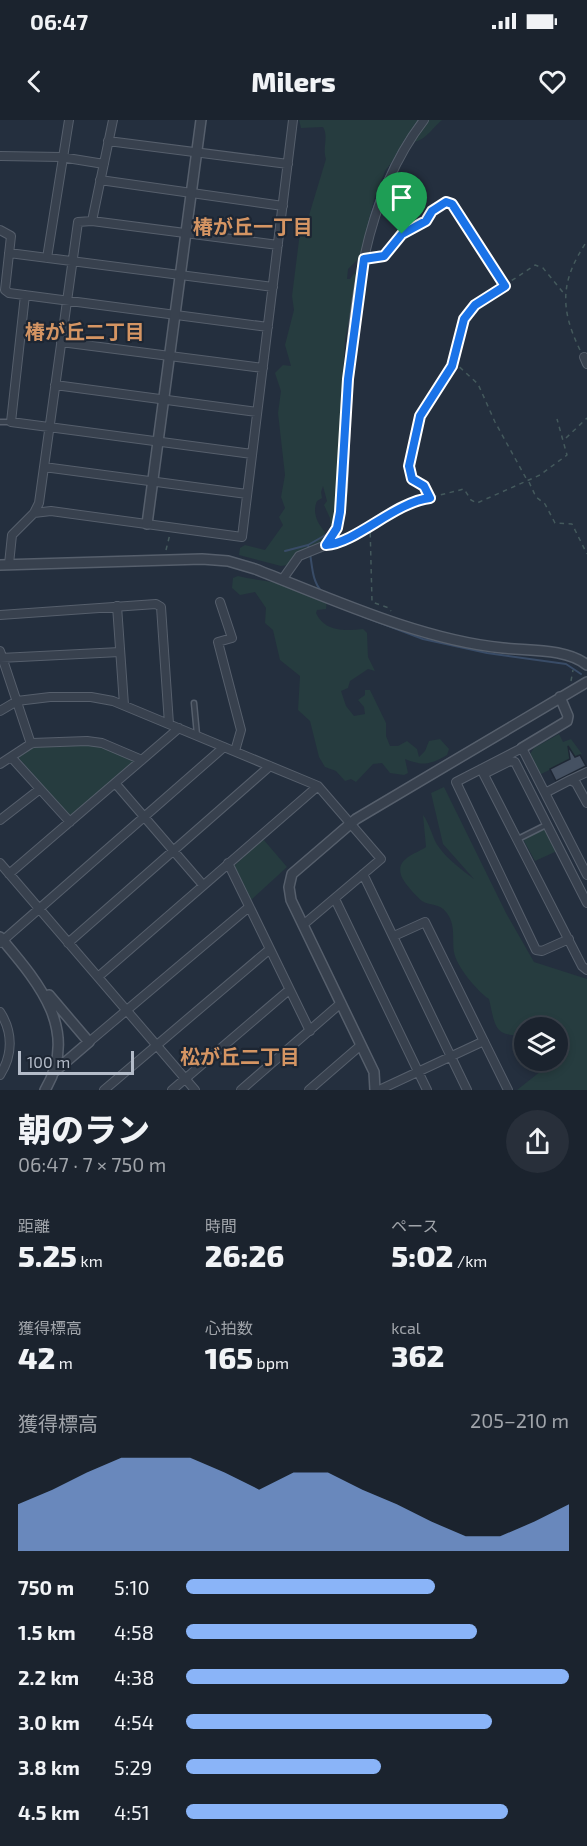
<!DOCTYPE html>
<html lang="ja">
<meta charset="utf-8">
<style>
:root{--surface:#1b232e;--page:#282f3a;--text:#f1f3f6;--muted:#a0a4aa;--line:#39404a;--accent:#8ab4f8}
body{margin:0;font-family:"Exo 2","Noto Sans JP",sans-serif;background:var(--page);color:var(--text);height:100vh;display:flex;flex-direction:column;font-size:22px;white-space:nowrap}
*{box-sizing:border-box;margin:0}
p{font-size:20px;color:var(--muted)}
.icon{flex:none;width:33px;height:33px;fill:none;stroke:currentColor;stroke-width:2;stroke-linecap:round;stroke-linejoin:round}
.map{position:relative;height:970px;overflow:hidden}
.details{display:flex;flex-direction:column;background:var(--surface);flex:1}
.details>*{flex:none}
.fabs{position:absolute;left:514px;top:897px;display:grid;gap:12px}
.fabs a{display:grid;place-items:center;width:54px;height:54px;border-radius:50%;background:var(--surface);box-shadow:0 3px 9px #0003,0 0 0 2px var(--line);font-size:30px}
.scale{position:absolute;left:18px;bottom:15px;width:116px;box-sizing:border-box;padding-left:6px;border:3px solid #b4bcc9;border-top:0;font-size:16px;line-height:21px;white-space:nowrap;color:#b4bcc9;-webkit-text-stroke:4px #1d2633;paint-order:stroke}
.pin{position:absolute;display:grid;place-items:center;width:51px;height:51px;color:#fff;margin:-62px -26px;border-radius:50% 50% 50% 0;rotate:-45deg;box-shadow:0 0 6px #0007}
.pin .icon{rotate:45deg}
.round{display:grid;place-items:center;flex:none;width:63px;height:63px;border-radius:32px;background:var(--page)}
.headline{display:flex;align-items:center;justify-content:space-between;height:102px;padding:0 18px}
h1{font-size:33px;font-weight:800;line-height:45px}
.figures{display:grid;grid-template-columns:repeat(3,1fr);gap:9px;height:102px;padding:6px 18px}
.figures div{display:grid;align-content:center}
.figures b{font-size:30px;font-weight:800}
.figures small{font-size:16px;font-weight:400}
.figures p{font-size:16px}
.chart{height:168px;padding:12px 18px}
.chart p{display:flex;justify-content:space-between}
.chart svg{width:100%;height:108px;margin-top:6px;fill:var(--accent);opacity:.7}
ul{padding:0 18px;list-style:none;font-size:20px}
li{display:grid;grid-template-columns:96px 72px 1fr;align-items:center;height:45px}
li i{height:15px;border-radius:8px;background:var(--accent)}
.status{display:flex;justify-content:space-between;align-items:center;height:42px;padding:0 30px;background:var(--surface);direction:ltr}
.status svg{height:16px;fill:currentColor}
header{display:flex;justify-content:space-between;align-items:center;height:78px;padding:0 18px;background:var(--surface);font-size:27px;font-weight:800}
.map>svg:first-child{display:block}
.green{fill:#263c3f}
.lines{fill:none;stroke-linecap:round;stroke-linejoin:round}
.stream{stroke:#394c67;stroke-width:2}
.building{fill:#455162;stroke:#1f2835;stroke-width:1.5}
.service-casing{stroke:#565f6c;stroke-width:7}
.minor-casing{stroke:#565f6c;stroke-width:10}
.tertiary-casing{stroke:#565f6c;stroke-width:12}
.path{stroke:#44595c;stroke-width:1.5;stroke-dasharray:4.5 4.5;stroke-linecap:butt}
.service{stroke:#38414e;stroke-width:4}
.minor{stroke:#38414e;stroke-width:8}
.tertiary{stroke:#38414e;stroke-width:9}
.route-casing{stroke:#fff;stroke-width:12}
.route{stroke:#1a73e8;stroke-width:8}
.labels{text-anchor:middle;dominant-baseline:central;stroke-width:4.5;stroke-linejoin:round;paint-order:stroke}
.neighbourhood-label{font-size:20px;font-weight:bold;fill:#d59563;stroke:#1d2633}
</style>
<div class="status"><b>06:47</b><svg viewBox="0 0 49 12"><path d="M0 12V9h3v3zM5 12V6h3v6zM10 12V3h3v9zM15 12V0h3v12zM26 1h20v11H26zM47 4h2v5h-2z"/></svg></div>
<header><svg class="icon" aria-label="back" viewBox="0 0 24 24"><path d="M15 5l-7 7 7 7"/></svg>Milers<svg class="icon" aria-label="heart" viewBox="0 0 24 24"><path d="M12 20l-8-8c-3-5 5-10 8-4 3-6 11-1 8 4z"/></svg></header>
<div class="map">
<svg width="587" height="970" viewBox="0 0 587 970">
<rect width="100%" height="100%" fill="#242f3e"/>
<path class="green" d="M299 0H442C430 10 424 24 407 22L385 51 374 79 360 137 348 149 347 159H350L359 147 345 220 334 405 331 408 330 398 324 385 327 381 323 366 321 372 322 378 317 381C312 392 317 403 325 412L324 420 298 432 288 445 281 446 239 435 240 428 245 425 265 430 283 405 279 397 285 388 281 377 285 355 278 293 281 271 275 253 283 245 291 246 285 225 294 190 292 176 300 112 307 102 326 39C322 28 329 17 323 7L301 8Z
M238 456C254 460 271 461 286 465 301 469 311 477 327 479L326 489 317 490 316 493C325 512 345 511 363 509L367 513 368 537 375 551 368 549 350 561 348 568 341 571 346 586 354 596 365 594 364 587 358 580 365 575V570H370L386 603V616L390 626H398L407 621 417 629 419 637 425 631 429 621 440 619 449 629 447 635C430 645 422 646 405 639L408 653 404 655 390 653 382 643 373 644 356 662 351 659 345 661 336 651 325 647 319 637 310 601 298 590 300 556 280 540 273 510 265 503 266 488 255 472 240 475 232 468 233 458Z
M559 614 563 622 571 619 582 634 539 655 530 634 534 628Z
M97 624 134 639V643L73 695 68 694 18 637 33 626Z
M444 667 506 793 534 842 587 859V970H517L541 951 561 942 558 908H525V914C494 919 495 905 489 879 478 872 456 846 454 832 452 818 456 804 446 792 440 783 429 786 422 781 416 776 403 762 401 755 396 738 416 734 426 727L423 695C430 704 432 717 438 726 447 739 462 750 474 759L443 724 431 673Z
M543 709 547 710 557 731 535 741 524 721 525 717Z
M263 719 287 747 251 780 234 746Z"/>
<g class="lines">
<path class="stream" d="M364 125C373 78 391 39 419 0
M334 405 349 211
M308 425 329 413
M285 431 308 425C313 441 310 459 322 472
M362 496 423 519 487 533 566 544 581 554"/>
</g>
<path class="building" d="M568 626 575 637 580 635 586 646 556 661 550 649 570 639Z"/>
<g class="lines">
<g class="service-casing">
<path id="service" d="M0 302H10
M194 583 197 615
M518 719 546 705"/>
</g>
<g class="minor-casing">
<path id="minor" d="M108 21 288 44
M0 36 61 37 104 44
M100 60 283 86
M92 101 113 0
M0 110 11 116 5 170 9 173 268 207
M9 133 273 167
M47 138 69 0
M25 175 11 302 252 334
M61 222 263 248
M584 237 587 244
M55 265 257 292
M44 347 247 374
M34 393 51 391 242 417 293 0
M9 444 12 415 34 393 39 383 78 102 92 101 278 125
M282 460 299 436 326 425 338 405C345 372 344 335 346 301 352 199 359 84 424 0
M220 482 232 518 218 522 241 610 235 631
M117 486 124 585
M0 495 156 484 161 487 169 604
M0 531 31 624
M0 538 120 532
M0 591 17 581 50 577H91L113 581 318 666 381 739 303 805
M11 637 70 702
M0 644 32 623 87 621 102 623 142 640
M481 649 582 846 587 850
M484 654 510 641 515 642 587 783
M570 660 587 652
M115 663 203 765
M545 673 570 660 576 663 587 683
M0 700 40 669
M0 743 195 970
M228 743 310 911
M9 754 179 608
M363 754 467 970
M335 779 427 970
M394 816 425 802 508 970
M569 819 542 831 536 830 456 662 522 628 587 755
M0 823 224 627
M68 823 270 646
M98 857 318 666
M0 892C13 912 13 935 0 955
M89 922 249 787
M104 970 270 829
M172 970 289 870
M241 970 341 883
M309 970 361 925
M379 970 484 921"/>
</g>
<g class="tertiary-casing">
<path id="tertiary" d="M147 404 201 0
M0 445 202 439 228 441 255 449C332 479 421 520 503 528 528 531 566 528 587 545
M522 628 567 601 568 596 560 577
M0 817C37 861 81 910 45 970
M49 875 89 922 54 952
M375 970 374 952 291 780 289 767 292 754 356 699 587 562"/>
</g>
<path class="path" d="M371 139 384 136 406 111 426 101 434 89 449 82 504 165
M580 230C559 187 561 160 587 121
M453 241 478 264 495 302 527 360
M566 318 587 298
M529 362 536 377 545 384 555 403 572 404 587 434
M430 378 424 366 411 357 410 338 420 296 451 246 464 199 475 185 535 145 543 148 566 176
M370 404 372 482 389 488 391 491
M336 425 373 402 416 381 464 369 471 380 477 383 540 355 567 335 557 299
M166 430 170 414
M571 561 573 550"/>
<use href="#service" class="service"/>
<use href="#minor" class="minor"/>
<use href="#tertiary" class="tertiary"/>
</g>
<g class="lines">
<g class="route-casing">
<path id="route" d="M446 82 452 84 505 166 475 185 464 199 452 246 420 296 409 346 412 359 424 366 430 378C395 382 356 423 326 425L337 408 340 392 348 259 364 139 384 136 402 114 426 101 432 91Z"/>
</g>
<use href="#route" class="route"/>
</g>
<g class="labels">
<g class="neighbourhood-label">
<text x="253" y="106">椿が丘一丁目</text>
<text x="85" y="211">椿が丘二丁目</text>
<text x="240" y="936">松が丘二丁目</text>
</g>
</g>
</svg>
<div class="fabs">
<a><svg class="icon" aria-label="layers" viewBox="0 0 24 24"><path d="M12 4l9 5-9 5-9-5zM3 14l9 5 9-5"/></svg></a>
</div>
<div class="scale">100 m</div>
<div class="pin" style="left:402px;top:114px;background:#1e9e55"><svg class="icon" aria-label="arrive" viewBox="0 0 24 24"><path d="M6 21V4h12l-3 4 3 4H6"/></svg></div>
</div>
<section class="details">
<div class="headline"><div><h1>朝のラン</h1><p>06:47 · 7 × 750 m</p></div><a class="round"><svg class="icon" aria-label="share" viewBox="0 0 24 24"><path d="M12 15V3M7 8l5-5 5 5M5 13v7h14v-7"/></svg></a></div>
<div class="figures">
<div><p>距離</p><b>5.25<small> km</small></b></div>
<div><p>時間</p><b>26:26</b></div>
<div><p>ペース</p><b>5:02<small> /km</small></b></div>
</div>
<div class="figures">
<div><p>獲得標高</p><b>42<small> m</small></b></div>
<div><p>心拍数</p><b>165<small> bpm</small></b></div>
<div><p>kcal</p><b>362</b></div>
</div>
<div class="chart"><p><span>獲得標高</span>205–210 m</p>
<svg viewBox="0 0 160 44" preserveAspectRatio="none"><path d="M0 44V25L10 19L20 12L30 6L40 6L50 6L60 12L70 19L80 12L90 12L100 19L110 25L120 32L130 38L140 38L150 32L160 25V44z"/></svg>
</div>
<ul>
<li><b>750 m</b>5:10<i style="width:65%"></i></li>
<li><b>1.5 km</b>4:58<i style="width:76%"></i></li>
<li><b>2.2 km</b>4:38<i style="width:100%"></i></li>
<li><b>3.0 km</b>4:54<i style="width:80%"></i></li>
<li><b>3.8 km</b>5:29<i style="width:51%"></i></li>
<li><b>4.5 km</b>4:51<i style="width:84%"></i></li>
</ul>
</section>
